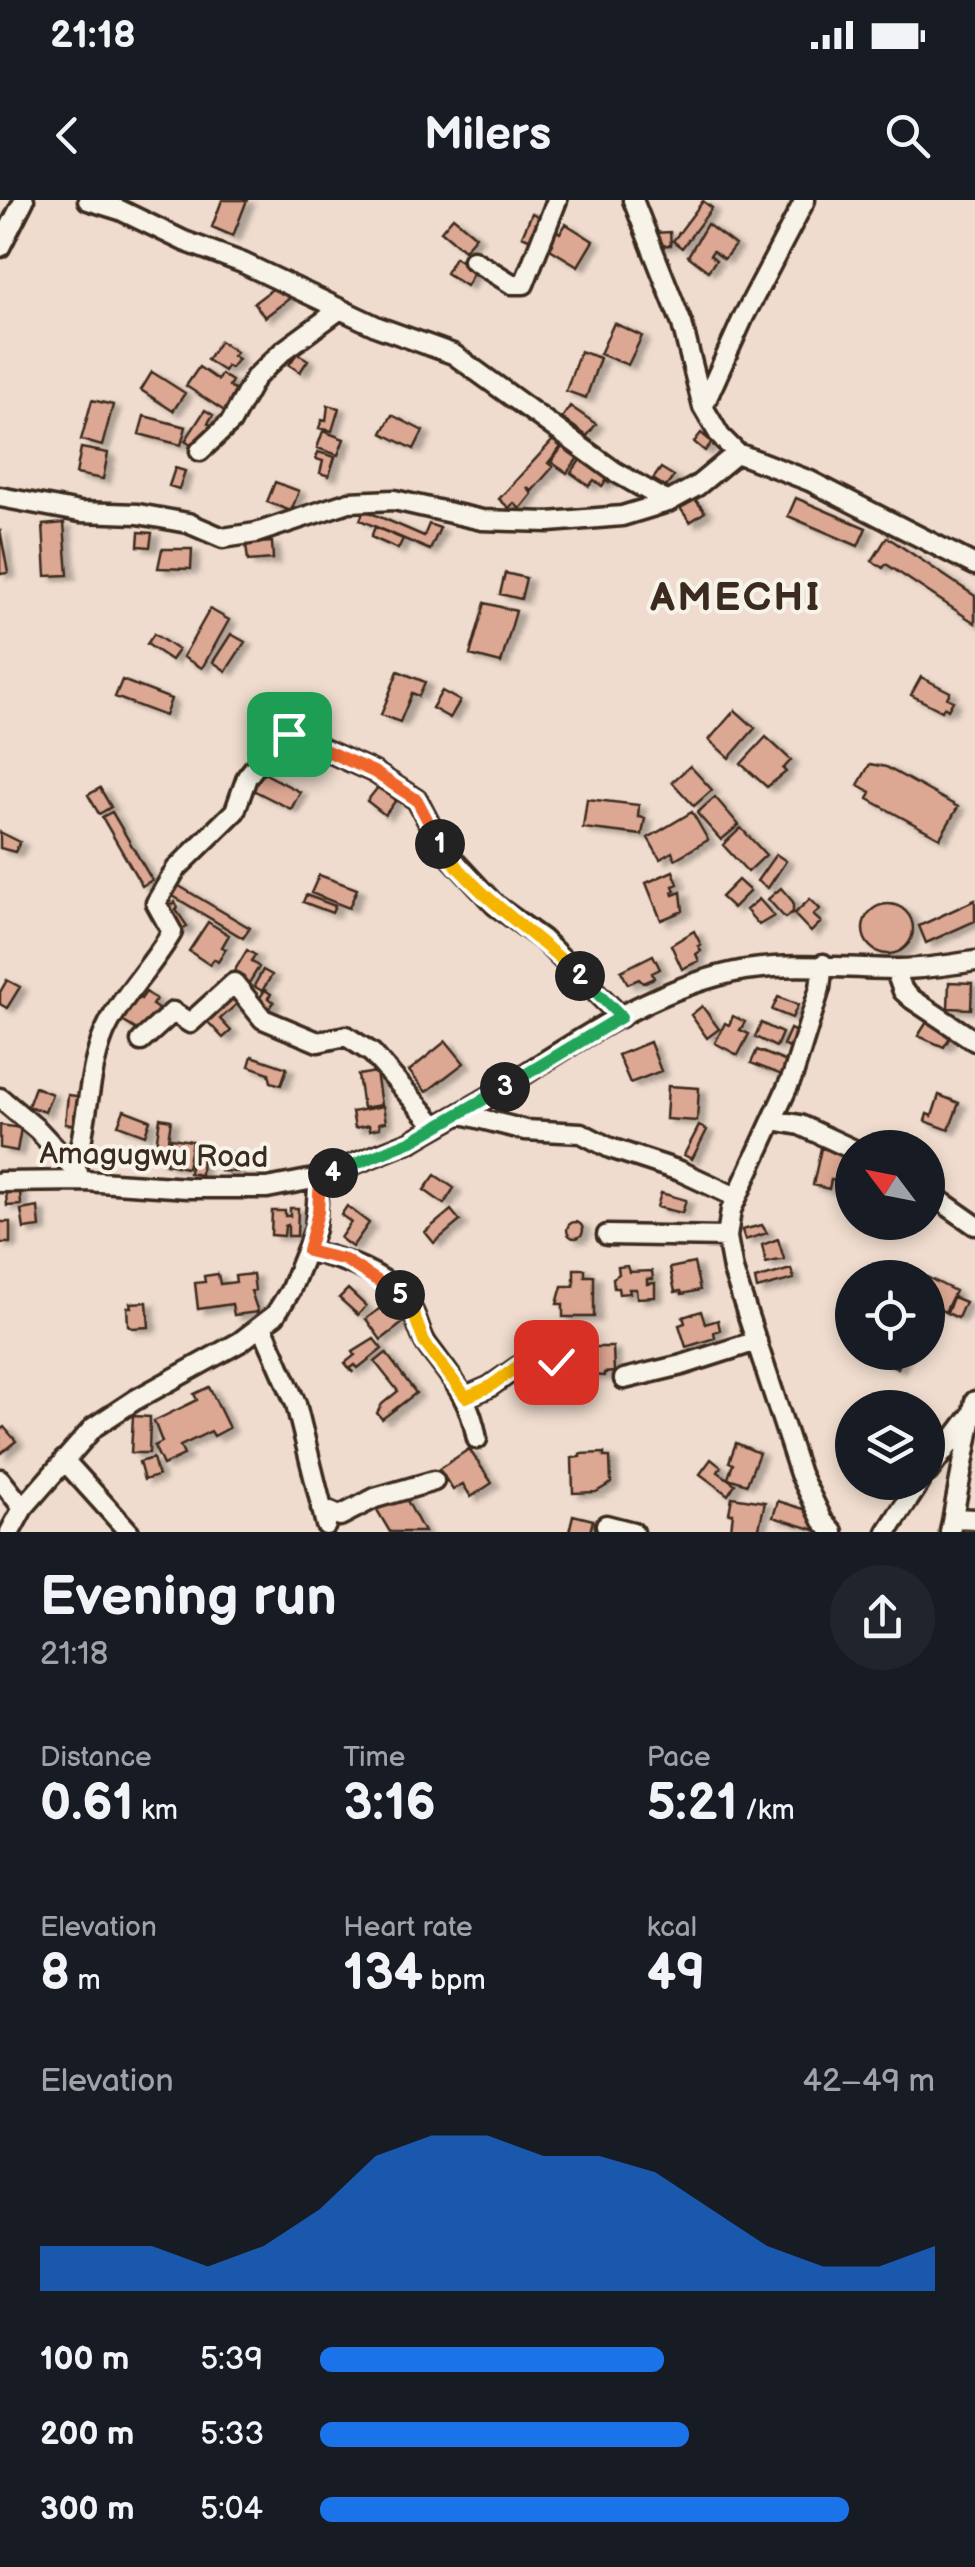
<!DOCTYPE html>
<meta charset="utf-8">
<style>
:root{--surface:#171b24;--page:#20242c;--text:#f1f3f6;--muted:#9ea1a6;--accent:#1a73e8}
body{margin:0;font-family:"Balsamiq Sans",sans-serif;background:var(--page);color:var(--text);height:100vh;display:flex;flex-direction:column;font-size:38px;white-space:nowrap}
*{box-sizing:border-box;margin:0}
p{font-size:32px;color:var(--muted)}
.icon{flex:none;width:55px;height:55px;fill:none;stroke:currentColor;stroke-width:2;stroke-linecap:round;stroke-linejoin:round}
.map{position:relative;height:1332px;overflow:hidden}
.panel{display:flex;flex-direction:column;background:var(--surface);flex:1}
.panel>*{flex:none}
.needle{width:65px;rotate:302deg}
.buttons{position:absolute;left:835px;top:930px;display:grid;gap:20px}
.buttons a{display:grid;place-items:center;width:110px;height:110px;border-radius:50%;background:var(--surface);box-shadow:0 5px 15px #0003;font-size:50px}
.pin{position:absolute;display:grid;place-items:center;width:85px;height:85px;color:#fff;margin:-42px;border-radius:20px;box-shadow:0 5px 15px #0006}
.km{position:absolute;width:50px;height:50px;margin:-25px;border-radius:50%;background:#222;color:#fff;font-size:28px;line-height:50px;text-align:center}
.round{display:grid;place-items:center;flex:none;width:105px;height:105px;border-radius:52px;background:var(--page)}
.overview{display:flex;align-items:center;justify-content:space-between;height:170px;padding:0 40px}
h1{font-size:55px;font-weight:600;line-height:75px}
.stats{display:grid;grid-template-columns:repeat(3,1fr);gap:15px;height:170px;padding:10px 40px}
.stats div{display:grid;align-content:center}
.stats b{font-size:50px;font-weight:600}
.stats small{font-size:28px;font-weight:400}
.stats p{font-size:28px}
.chart{height:280px;padding:20px 40px}
.chart p{display:flex;justify-content:space-between}
.chart svg{width:100%;height:180px;margin-top:10px;fill:var(--accent);opacity:.7}
ul{padding:0 40px;list-style:none;font-size:32px}
li{display:grid;grid-template-columns:160px 120px 1fr;align-items:center;height:75px}
li i{height:25px;border-radius:12px;background:var(--accent)}
.status{display:flex;justify-content:space-between;align-items:center;height:70px;padding:0 50px;background:var(--surface);direction:ltr}
.status svg{height:28px;fill:currentColor}
header{display:flex;justify-content:space-between;align-items:center;height:130px;padding:0 40px;background:var(--surface);font-size:45px;font-weight:600}
.map>svg:first-child{display:block}
.building{fill:#dda893;stroke:#3b2a1e;stroke-width:2.5;filter:url(#shadow)}
.lines{fill:none;stroke-linecap:round;stroke-linejoin:round}
.minor-casing{stroke:#3b2a1e;stroke-width:25}
.minor{stroke:#f7f3e8;stroke-width:18}
.split-1-casing{stroke:#fff;stroke-width:20}
.split-2-casing{stroke:#fff;stroke-width:20}
.split-3-casing{stroke:#fff;stroke-width:20}
.split-4-casing{stroke:#fff;stroke-width:20}
.split-5-casing{stroke:#fff;stroke-width:20}
.split-6-casing{stroke:#fff;stroke-width:20}
.split-1{stroke:#f0652b;stroke-width:12}
.split-2{stroke:#f5b400;stroke-width:12}
.split-3{stroke:#22a559;stroke-width:12}
.split-4{stroke:#22a559;stroke-width:12}
.split-5{stroke:#f0652b;stroke-width:12}
.split-6{stroke:#f5b400;stroke-width:12}
.labels{text-anchor:middle;dominant-baseline:central;stroke-width:8;stroke-linejoin:round;paint-order:stroke}
.street-label{font-size:30px;fill:#3b2a1e;stroke:#f7f3e8}
.district-label{font-size:40px;font-weight:bold;letter-spacing:2.5px;fill:#3b2a1e;stroke:#f7f3e8}
</style>
<div class="status"><b>21:18</b><svg viewBox="0 0 49 12"><path d="M0 12V9h3v3zM5 12V6h3v6zM10 12V3h3v9zM15 12V0h3v12zM26 1h20v11H26zM47 4h2v5h-2z"/></svg></div>
<header><svg class="icon" aria-label="back" viewBox="0 0 24 24"><path d="M15 5l-7 7 7 7"/></svg>Milers<svg class="icon" aria-label="search" viewBox="0 0 24 24"><circle cx="10" cy="10" r="6"/><path d="M15 15l6 6"/></svg></header>
<div class="map">
<svg width="975" height="1332" viewBox="0 0 975 1332">
<defs>
<filter id="shadow"><feDropShadow dx="7" dy="4" stdDeviation="2.5" flood-color="#0004"/></filter>
</defs>
<rect width="100%" height="100%" fill="#efdcce"/>
<filter id="ink" filterUnits="userSpaceOnUse"><feTurbulence type="fractalNoise" baseFrequency=".01" numOctaves="2"/><feDisplacementMap in="SourceGraphic" scale="20" xChannelSelector="R" yChannelSelector="G"/><feConvolveMatrix kernelMatrix="1 2 1 2 8 2 1 2 1" color-interpolation-filters="sRGB"/></filter>
<g filter="url(#ink)">
<path class="building" d="M222 0H247L233 36 212 27Z
M703 1 712 8 682 48 673 41Z
M532 13 542 18 531 40 522 36Z
M453 17 476 36 464 50 441 31Z
M566 24 593 41 578 66 550 49 553 44 549 41 556 30 560 33Z
M707 24 735 45 724 59 713 51 710 55 716 60 708 71 688 56Z
M670 32 671 45 654 46V33Z
M455 57 475 70 466 86 446 73Z
M279 84 290 98 265 117 254 103Z
M614 123 642 136 628 165 600 154Z
M220 141 236 152 233 156 238 159 231 168 227 166 224 171 207 160Z
M580 151 600 158 586 198 566 191Z
M297 153 308 160 300 172 289 165Z
M199 167 218 180 221 174 232 181 229 186 238 193 226 212 186 186Z
M152 172 185 193 173 211 141 190Z
M92 200 113 205 102 246 81 240Z
M328 205 339 208 332 231 319 228 322 220 326 221Z
M570 206 596 224 587 236 562 218Z
M205 210 213 215 208 223 212 226 202 242 198 239 193 246 185 241Z
M392 215 423 231 414 249 382 233Z
M144 216 186 227 181 245 139 234Z
M323 231 344 239 338 255 317 248Z
M701 233 712 242 705 251 694 242Z
M553 240 561 247 548 263 553 267 532 291 527 287 532 294 520 309 514 303 509 308 499 299Z
M563 246 569 250 572 246 580 255 567 273 551 262Z
M81 248 108 253 103 279 76 274Z
M318 252 335 257 329 276 320 273 323 261 316 259Z
M583 256 613 277 609 283 606 281 602 286 594 280 589 286 571 273Z
M175 268 185 271 179 289 169 286Z
M661 268 674 276 666 287 653 279Z
M275 282 299 291 291 311 267 302Z
M694 298 705 312 690 322 680 308Z
M796 298 866 328 858 346 788 316Z
M364 310 424 336 429 324 440 328 430 350 360 320Z
M64 323 68 375 46 376 43 325Z
M375 327 403 339 398 349 371 337Z
M0 329 8 373 0 374Z
M139 332 152 333 150 347 138 346Z
M887 337 975 396V423L886 364 883 368 872 361Z
M272 342 273 359 248 361 246 344Z
M162 349H192L191 369 158 368Z
M505 373 526 378 521 399 500 394Z
M485 403 516 411 501 463 470 455Z
M210 409 229 420 202 468 183 457Z
M154 434 178 450 171 460 147 444Z
M231 434 245 442 226 471 213 462Z
M398 471 425 482 419 496 412 493 400 522 381 515Z
M921 477 950 492 947 498 953 501 948 510 944 507 942 511 911 495Z
M122 480 171 499 165 516 115 497Z
M442 491 460 501 450 518 432 508Z
M735 510 755 528 729 558 709 540Z
M766 537 791 560 783 569 786 572 767 587 741 564Z
M870 564 886 567 958 607 940 638 868 599 871 592 858 585Z
M690 566 712 590 694 606 672 582Z
M262 572 300 592 291 609 253 590Z
M379 586 396 600 385 615 367 601Z
M100 588 111 607 99 614 88 595Z
M715 597 739 625 721 640 697 613Z
M587 599 639 605 638 617 645 618 642 635 583 628Z
M112 612 152 680 142 686 102 617Z
M692 612 708 640 675 659 672 652 660 659 648 638Z
M741 628 766 655 748 672 723 645Z
M0 632 20 642 15 652 0 648Z
M776 654 786 661 768 688 757 681Z
M673 671 678 684 673 686 675 691 672 692 673 695 681 692 683 711 661 720 646 683Z
M319 675 357 689 349 708 311 693Z
M738 680 750 691 733 708 721 697Z
M174 683 250 728 243 738 168 693Z
M781 688 793 702V712L785 718 768 699Z
M306 695 335 706 332 713 303 702Z
M759 699 774 716 759 725 746 710Z
M810 699 820 709 813 715 821 722 811 732 794 714Z
M975 700V721L926 743 919 726Z
M175 702 178 708 176 710 187 726 180 731 166 709Z
M863 729a25 25 0 1 1 50 0a25 25 0 1 1-50 0Z
M208 722 229 735 222 747 226 749 218 762 214 759 210 765 189 751Z
M694 731 701 745 698 746 701 751 696 754 699 761 682 769 671 745Z
M247 750 255 755 251 761 259 767 249 783 233 773Z
M653 755 660 769 652 773 654 778 643 783 639 779 628 784 621 771Z
M263 770 272 775 262 791 254 786Z
M7 780 20 787 7 808 0 804V792Z
M949 782 972 783 971 809 948 808Z
M265 790 271 794 268 798 274 802 266 813 255 805Z
M146 792 156 799 152 805 158 809 142 833 119 819 135 795 141 799Z
M231 795 238 803 220 819 231 831 223 838 208 822 212 818 209 814Z
M778 797 798 805 792 818 772 810Z
M702 806 719 829 707 838 691 815Z
M932 814 955 829 944 847 918 836Z
M733 816 745 822 740 830 749 834 738 855 715 843 725 823 729 825Z
M761 823 782 833 776 847 755 837Z
M790 829 803 835 795 851 783 845Z
M446 841 464 863 426 892 409 871Z
M650 842 661 871 630 883 618 855Z
M757 850 792 864 787 877 751 863Z
M252 856 287 868 281 885 271 882 269 873 249 866Z
M376 872 381 905 363 908 358 875Z
M668 886 699 888 697 921 666 919Z
M35 887 52 894 45 912 28 906Z
M68 895 86 897 84 925 65 924Z
M939 895 959 903 949 930 925 921 927 914 932 916Z
M383 906 386 922 379 923 380 928 370 930 369 925 355 928 352 912Z
M124 910 150 920 145 935 118 925Z
M160 918 171 920 165 960 154 958Z
M0 925 21 928 17 951 0 948Z
M699 926 707 930 692 959 684 955Z
M171 938 192 941 187 968 166 964Z
M821 948 852 955V993L841 990 843 982 831 980 829 989 813 985Z
M193 950 202 952 201 975 189 973Z
M221 951 238 953 237 972 220 971Z
M435 975 454 988 444 1004 424 990Z
M20 991 21 1005 7 1006 6 993Z
M661 993 686 1000 682 1013 657 1007Z
M347 1006 369 1023 352 1047 340 1038 351 1022 341 1015Z
M38 1007 40 1027 24 1029 21 1010Z
M290 1008H298L297 1036H288V1025L285 1026 284 1036 271 1035 272 1011H285V1016H290Z
M451 1010 460 1021 434 1043 425 1032Z
M567 1030a8 8 0 1 1 16 0a8 8 0 1 1-16 0Z
M0 1022H10V1043H0Z
M762 1025 767 1033 745 1040 742 1030Z
M778 1039 784 1059 766 1063 762 1045Z
M694 1063 700 1090 682 1094 681 1091 675 1092 670 1068Z
M627 1066 629 1072 652 1071 653 1079H647V1084L655 1083V1097L637 1098 636 1089H629L630 1093 619 1094 618 1088H614L613 1078 619 1074 618 1067Z
M574 1069H585V1076H594V1117H563V1104H557L562 1086H574Z
M791 1069 794 1079 757 1089 755 1079Z
M218 1074 220 1084 236 1082 235 1076 253 1074 255 1090 251 1091 258 1112 234 1115 232 1104 198 1109 195 1083 205 1082 204 1076Z
M927 1077 955 1091 945 1112 928 1104Z
M348 1089 366 1106 358 1115 339 1098Z
M953 1097 965 1102 958 1118 947 1113Z
M392 1099 408 1119 381 1140 366 1119Z
M147 1102 149 1127 132 1128 128 1125 127 1107H131L130 1103Z
M701 1111 705 1124 718 1120 720 1130 714 1132 715 1138 686 1147 679 1125 685 1123 683 1117Z
M374 1139 382 1149 358 1168 355 1165 351 1168 353 1173 345 1163 355 1155 353 1152Z
M594 1147H613L614 1172 604 1173V1176L579 1174 578 1158H594Z
M873 1152H904L898 1168 871 1156Z
M386 1153 416 1193 382 1219 377 1213 382 1204 398 1191 375 1162Z
M209 1187 229 1228 214 1236 211 1231 180 1246 184 1255 163 1265 154 1246 162 1242 154 1221 197 1200 194 1194Z
M133 1216 150 1217 149 1253H131Z
M4 1227 16 1241 0 1254V1231Z
M736 1243 759 1253 747 1284 728 1278 733 1264 729 1262Z
M469 1249 492 1283 471 1297 463 1284 453 1290 439 1269Z
M604 1253V1257H610L611 1283 596 1292 573 1293 572 1258 580 1257V1254Z
M153 1258 158 1276 144 1280 139 1262Z
M711 1259 721 1267 718 1272 735 1284 728 1295 700 1274Z
M404 1295 424 1332H390L377 1310Z
M732 1297 765 1302 758 1332H727L731 1329 733 1313H729Z
M778 1301 820 1314 815 1330 773 1317Z
M573 1315 593 1320 590 1332H569Z"/>
<g class="lines">
<g class="minor-casing">
<path id="minor" d="M88 0 120 10 184 41 243 63 378 127 453 154 614 271 668 302
M633 0 682 124 703 207 720 236 737 253 810 281 975 365
M0 47 24 0
M473 60 512 84H524L557 0
M703 207 744 116 805 0
M200 251 231 222 255 178 283 151 339 110
M0 297 80 312 138 314 188 323 223 338 256 333 349 302 394 300 482 320 549 322 622 316 668 302 697 286 737 253
M823 764 820 788 793 875 731 1010 727 1037 733 1070 800 1274 823 1321 833 1332
M895 769 903 791 912 799 975 841
M141 841 173 812 190 823 234 783 263 819 318 842 346 836 372 853 436 926
M0 898 38 930 78 973
M462 914 525 930 581 933 610 948 680 971 736 997
M773 920 800 925 852 949
M75 969C88 925 88 861 109 823 126 791 154 764 172 732L156 703 176 669 235 611 247 577 276 540 289 534 374 572 417 600 442 648 495 705 542 739 621 817
M0 982 85 981 188 988H267L319 978 412 941C438 925 466 911 492 895 570 846 652 786 745 770 797 762 847 769 899 769 924 769 950 765 975 761
M928 992 975 1025
M607 1035 727 1037
M308 1051C344 1059 393 1075 412 1110 418 1121 420 1135 427 1145 452 1179 469 1195 477 1239
M262 1126 296 1204 326 1325
M624 1179 682 1165 757 1141
M466 1197 489 1187 518 1167 556 1162
M64 1260 129 1332
M928 1272 973 1213
M0 1279 23 1308
M321 1308 340 1316 375 1298 434 1281
M953 1318 975 1319
M606 1325 633 1332
M10 1332 23 1308 94 1227 135 1200 240 1142 275 1115 290 1091 315 1029 319 978
M887 1332 920 1282
M950 1332 975 1201"/>
</g>
<use href="#minor" class="minor"/>
</g>
</g>
<g class="lines" filter="url(#ink)">
<g class="split-1-casing">
<path id="split-1" d="M289 534 374 572 417 600 440 644"/>
</g>
<g class="split-2-casing">
<path id="split-2" d="M440 644C473 694 536 734 580 776"/>
</g>
<g class="split-3-casing">
<path id="split-3" d="M505 887 621 817 580 776"/>
</g>
<g class="split-4-casing">
<path id="split-4" d="M333 973 412 941 505 887"/>
</g>
<g class="split-5-casing">
<path id="split-5" d="M333 973 320 978 318 1012 308 1051 345 1060 400 1095"/>
</g>
<g class="split-6-casing">
<path id="split-6" d="M400 1095 411 1107 424 1142 466 1197 489 1187 518 1166 556 1162"/>
</g>
<use href="#split-1" class="split-1"/>
<use href="#split-2" class="split-2"/>
<use href="#split-3" class="split-3"/>
<use href="#split-4" class="split-4"/>
<use href="#split-5" class="split-5"/>
<use href="#split-6" class="split-6"/>
</g>
<g class="labels">
<g class="street-label">
<text transform="translate(154 956) rotate(1)">Amagugwu Road</text>
</g>
<g class="district-label">
<text x="736" y="398">AMECHI</text>
</g>
</g>
</svg>
<div class="buttons">
<a><svg class="needle" viewBox="-14 -14 28 28"><path d="M0-13l5 13h-10z" fill="#e53935"/><path d="M0 13l5-13h-10z" fill="#9ea1a6"/></svg></a>
<a><svg class="icon" aria-label="locate" viewBox="0 0 24 24"><circle cx="12" cy="12" r="6"/><path d="M12 2v4M12 18v4M2 12h4M18 12h4"/></svg></a>
<a><svg class="icon" aria-label="layers" viewBox="0 0 24 24"><path d="M12 4l9 5-9 5-9-5zM3 14l9 5 9-5"/></svg></a>
</div>
<div class="pin" style="left:289px;top:534px;background:#1e9e55"><svg class="icon" aria-label="arrive" viewBox="0 0 24 24"><path d="M6 21V4h12l-3 4 3 4H6"/></svg></div>
<div class="pin" style="left:556px;top:1162px;background:#d93025"><svg class="icon" aria-label="check" viewBox="0 0 24 24"><path d="M5 12l5 5 9-10"/></svg></div>
<b class="km" style="left:440px;top:644px">1</b>
<b class="km" style="left:580px;top:776px">2</b>
<b class="km" style="left:505px;top:887px">3</b>
<b class="km" style="left:333px;top:973px">4</b>
<b class="km" style="left:400px;top:1095px">5</b>
</div>
<section class="panel">
<div class="overview"><div><h1>Evening run</h1><p>21:18</p></div><a class="round"><svg class="icon" aria-label="share" viewBox="0 0 24 24"><path d="M12 15V3M7 8l5-5 5 5M5 13v7h14v-7"/></svg></a></div>
<div class="stats">
<div><p>Distance</p><b>0.61<small> km</small></b></div>
<div><p>Time</p><b>3:16</b></div>
<div><p>Pace</p><b>5:21<small> /km</small></b></div>
</div>
<div class="stats">
<div><p>Elevation</p><b>8<small> m</small></b></div>
<div><p>Heart rate</p><b>134<small> bpm</small></b></div>
<div><p>kcal</p><b>49</b></div>
</div>
<div class="chart"><p><span>Elevation</span>42–49 m</p>
<svg viewBox="0 0 160 44" preserveAspectRatio="none"><path d="M0 44V33L10 33L20 33L30 38L40 33L50 24L60 11L70 6L80 6L90 11L100 11L110 15L120 24L130 33L140 38L150 38L160 33V44z"/></svg>
</div>
<ul>
<li><b>100 m</b>5:39<i style="width:56%"></i></li>
<li><b>200 m</b>5:33<i style="width:60%"></i></li>
<li><b>300 m</b>5:04<i style="width:86%"></i></li>
</ul>
</section>
